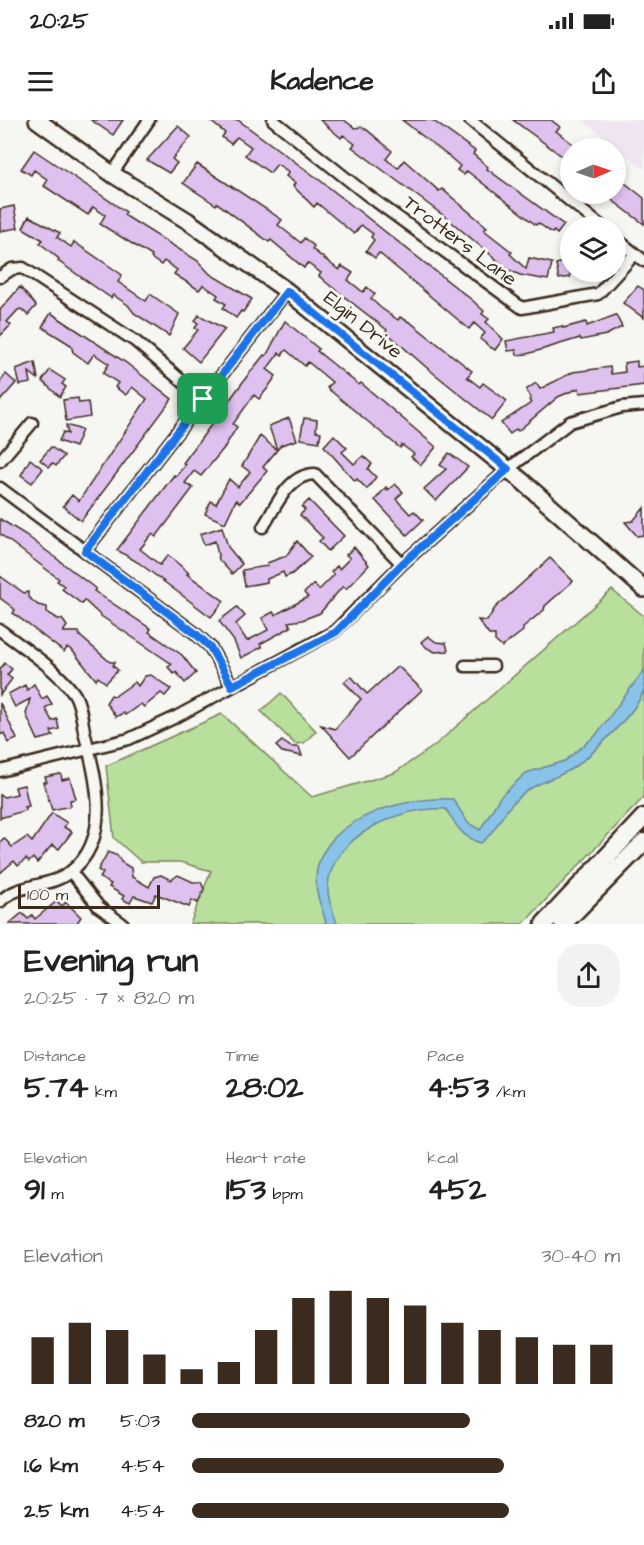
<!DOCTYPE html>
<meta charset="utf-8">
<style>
:root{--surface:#fff;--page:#f2f2f2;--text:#222;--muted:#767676;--accent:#3b2a1e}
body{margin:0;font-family:"Architects Daughter",sans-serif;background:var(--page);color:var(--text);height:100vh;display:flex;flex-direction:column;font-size:22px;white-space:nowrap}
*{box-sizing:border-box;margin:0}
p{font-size:20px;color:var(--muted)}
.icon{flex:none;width:33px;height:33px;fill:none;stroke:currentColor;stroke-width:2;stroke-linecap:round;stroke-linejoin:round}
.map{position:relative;height:804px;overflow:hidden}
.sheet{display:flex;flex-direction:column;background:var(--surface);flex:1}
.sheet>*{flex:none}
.needle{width:39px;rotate:88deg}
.fabs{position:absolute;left:560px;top:18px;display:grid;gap:12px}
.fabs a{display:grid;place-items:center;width:66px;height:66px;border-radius:50%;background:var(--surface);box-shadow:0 3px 9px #0003;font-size:30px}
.scale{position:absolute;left:18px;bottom:15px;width:142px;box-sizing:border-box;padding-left:6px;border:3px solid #3b2a1e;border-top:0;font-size:16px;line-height:21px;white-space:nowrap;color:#3b2a1e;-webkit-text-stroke:4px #f6f6f2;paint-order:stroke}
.pin{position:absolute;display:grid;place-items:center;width:51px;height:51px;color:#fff;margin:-26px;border-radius:12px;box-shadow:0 3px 9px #0006}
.round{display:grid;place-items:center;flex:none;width:63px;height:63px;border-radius:24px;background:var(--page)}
.overview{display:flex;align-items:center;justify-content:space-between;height:102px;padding:0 24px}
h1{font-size:33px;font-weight:800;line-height:45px}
.stats{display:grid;grid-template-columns:repeat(3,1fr);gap:9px;height:102px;padding:6px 24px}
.stats div{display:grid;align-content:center}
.stats b{font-size:30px;font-weight:800}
.stats small{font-size:16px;font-weight:400}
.stats p{font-size:16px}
.chart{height:168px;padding:12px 24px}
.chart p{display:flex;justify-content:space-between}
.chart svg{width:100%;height:108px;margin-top:6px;stroke:var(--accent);stroke-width:6}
ul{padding:0 24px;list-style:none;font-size:20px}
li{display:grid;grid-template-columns:96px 72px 1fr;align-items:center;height:45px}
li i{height:15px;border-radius:8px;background:var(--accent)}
.status{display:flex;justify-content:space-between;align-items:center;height:42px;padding:0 30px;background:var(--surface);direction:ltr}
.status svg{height:16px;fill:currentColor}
header{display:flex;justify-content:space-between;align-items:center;height:78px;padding:0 24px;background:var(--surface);font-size:27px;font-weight:800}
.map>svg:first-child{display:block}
.built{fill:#efe6f1}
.green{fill:#b8df9b;stroke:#7a845c;stroke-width:1.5}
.water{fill:#8ac3e9;stroke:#6a8698;stroke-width:1.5}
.building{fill:#dec1ef;stroke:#3b2a1e;stroke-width:1.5}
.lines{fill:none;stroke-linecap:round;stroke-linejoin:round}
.street-casing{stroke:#3b2a1e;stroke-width:15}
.secondary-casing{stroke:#3b2a1e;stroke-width:20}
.primary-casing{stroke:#3b2a1e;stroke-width:21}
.street{stroke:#f6f6f2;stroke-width:10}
.secondary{stroke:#f6f6f2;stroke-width:15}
.primary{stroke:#f6f6f2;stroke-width:16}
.route-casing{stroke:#fff;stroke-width:12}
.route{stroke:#1a73e8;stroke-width:8}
.labels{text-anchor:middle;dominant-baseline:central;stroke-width:6;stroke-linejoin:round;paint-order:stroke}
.street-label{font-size:20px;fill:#3b2a1e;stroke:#f6f6f2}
</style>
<div class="status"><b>20:25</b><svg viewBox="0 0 49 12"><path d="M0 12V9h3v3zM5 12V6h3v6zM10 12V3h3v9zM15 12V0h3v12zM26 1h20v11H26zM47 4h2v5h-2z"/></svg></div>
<header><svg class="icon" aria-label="menu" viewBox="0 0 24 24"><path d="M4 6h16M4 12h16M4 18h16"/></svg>Kadence<svg class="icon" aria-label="share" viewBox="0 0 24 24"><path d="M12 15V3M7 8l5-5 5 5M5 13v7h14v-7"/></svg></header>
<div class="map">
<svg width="644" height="804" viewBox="0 0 644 804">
<rect width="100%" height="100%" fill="#f6f6f2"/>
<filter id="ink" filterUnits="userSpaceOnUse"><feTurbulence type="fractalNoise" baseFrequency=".0167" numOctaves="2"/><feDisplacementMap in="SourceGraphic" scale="12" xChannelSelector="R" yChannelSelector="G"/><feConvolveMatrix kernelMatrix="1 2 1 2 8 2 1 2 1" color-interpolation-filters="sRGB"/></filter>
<g filter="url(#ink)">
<path class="built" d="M583 0H644V49Z"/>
<path class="green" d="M612 470 644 496V677L523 804H190L211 751 180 742H141L114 718 106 646 222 594 312 677 394 653 434 626Z
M281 573 316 611 304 623 295 624 261 591Z"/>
<path class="water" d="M644 550C644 556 644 563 644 569 640 589 585 643 566 652 546 662 532 664 515 681 501 694 496 712 481 723 463 718 455 705 446 689 403 685 329 716 328 768 327 779 334 793 337 804H326C324 791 316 778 316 764 313 700 404 676 453 679L468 703 480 710 500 677 526 653 565 641 596 615Z"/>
<path class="building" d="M91 0H123L113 15Z
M209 0H238L317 58 472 180 484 191 482 194 489 199 486 202 503 219 495 230 490 227 480 219 485 213 474 203 469 209 379 133 375 138 366 131 374 120 371 117 373 114 361 105 354 114 317 83 314 87 293 66 295 63 286 56 289 52 277 44 270 53 245 35 251 27 237 17 231 24 222 17 225 13Z
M320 0H344L355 8 361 7 367 10 392 31 386 39 398 48 404 40 439 71 442 69 487 107 484 110 512 132 510 134 526 149 529 138 552 143 548 160 520 155 509 150 448 99 352 27 355 24 343 15 341 18Z
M402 0H432L475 31 473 34 488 47 487 49 564 105 557 114 554 111 552 113 538 103 536 105 467 51 464 55 457 50 460 46 452 39Z
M513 0H551L560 7 556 11 578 28H570V42Z
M178 6 191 17 172 39 177 43 169 53 147 40Z
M34 30 126 92 124 95 198 141 210 154 252 179 243 192 241 191 236 198 223 188 226 184 216 178 218 175 203 165 199 170 174 154 177 150 164 141 161 145 151 138 152 136 100 104 105 95 93 87 88 95 44 66 48 60 34 50 31 55 21 49Z
M197 44 272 93 282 100 278 105 301 123 304 118 314 126 312 129 339 150 342 146 353 153 348 160 363 172 367 167 375 174 371 179 381 188 398 200 400 197 411 203 472 251 467 257 480 267 483 263 507 281 492 300 426 247 386 212 387 210 328 164 319 156 321 153 307 143 304 148 271 120 269 122 217 83 216 85 183 63Z
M615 55 644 78V104L604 74H615Z
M14 86 18 108 0 111V89Z
M29 96 60 113 57 117 71 127 74 122 118 152 122 155 118 162 146 181 150 174 179 194 169 216 134 193 128 185 113 175 111 178 58 141 59 139 40 123 43 120 23 108Z
M570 140V157L559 159 556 144Z
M638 166 644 170V198L623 183Z
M20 167 36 186 28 195 21 189 18 190 7 202 11 205 0 216V190Z
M51 193 125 242 172 279 81 401 63 386 72 375 79 381 147 279 132 267 126 275 115 267 118 263 103 253 109 244 94 234 88 243 73 232 71 225 42 207Z
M199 195 225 209 199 242 183 228 198 210 195 208 198 203 195 201Z
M616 195 622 207 606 215 581 220 580 218 527 234 517 235 516 230 508 231 506 221 554 212 553 208 562 206 563 208 586 202 587 206Z
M285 201 319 229 317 231 359 265 361 263 436 327 421 345 411 337 414 334 402 325 400 328 327 268 332 262 308 242 305 246 286 230 282 235 279 233 267 249 276 256 267 269 259 279 254 275 233 304 237 307 224 328 201 356 194 351 185 363 193 368 156 417 152 414 140 429 160 445 168 435 189 453 187 454 224 481 211 497 139 443 117 430 174 355 176 356 185 345 183 343 248 255 264 235 266 236Z
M637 241V247L644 246V265L580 273 579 268 558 277 518 311 516 309 510 314 501 303 531 283 529 280 531 278 526 270 536 263 540 269 573 252 610 247 611 254 625 252 624 243Z
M35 242 38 259 29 252 31 263 20 265 16 249Z
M50 250 65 260 62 264 66 267 60 277 42 261Z
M6 254 16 263 0 281V262Z
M78 278 79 283 88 282 90 297 66 301 63 280Z
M289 298 297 320 281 325 277 330 269 306Z
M304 298 317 300 316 311 321 312 319 322 300 319Z
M66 305 82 310 75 327 59 321 63 312 68 314Z
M334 315 347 328 342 332 354 344 363 336 372 344 368 349 376 357 367 369 357 359 355 361 324 326Z
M260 316 277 330 263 347 267 351 240 383 236 380 225 403 205 394 211 381 216 384 229 359 238 367 250 352 242 346Z
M51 327 64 336 56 346 52 343 49 347 40 340Z
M449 333 468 347 436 381 424 369 446 349 440 345Z
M30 339 43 349 32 363 21 355Z
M395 364 403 372 396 379 410 394 414 391 423 400 407 415 375 380 386 367 388 370Z
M309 380 344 416 328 431 319 421 323 418 300 395 305 390 302 387Z
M644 388V415L637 416 625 402 633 401Z
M0 399 26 415 96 469 94 471 151 509 149 512 182 535 196 553 185 563 176 552 174 554 168 547 172 544 101 496 84 480 82 484 62 469 64 466 57 461 59 459 0 414Z
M222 407 228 427 242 444 232 454 219 440 215 421 204 425 200 414Z
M297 421 311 437 292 454 285 457 283 452 267 459V462L245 466 242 450 268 446 267 443 286 436Z
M354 427 369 445 346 469 343 466 320 493 302 500 288 502 291 507 260 524 262 527 241 538 234 521 219 501 237 487 245 496 236 504 247 521 268 510 262 498 273 492 275 495 308 477 304 473 314 464 319 470 334 455 331 452 337 446 339 449 350 438 346 435Z
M550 438 573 461 545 486 544 490 523 507V511L502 527 495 521V515H489L478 500 487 501 495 488Z
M0 456 24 473 28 472V477L38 485 47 487V492L58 499H62L67 506 63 512H79L80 516 110 542H115L113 546 118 550 106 563 98 557 96 560 71 529 67 528 64 532 13 493 15 490 12 487 0 478Z
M428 516 436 522 446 523 448 531 435 532 427 528 421 522Z
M5 543 12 549 7 555 12 559 0 575V549Z
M398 546 422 570 350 637 321 605 335 609 361 579 344 562 351 556 367 574Z
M151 555 171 569 165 576 161 573 144 587 141 584 125 595 123 593 116 597 106 583 111 575 115 576 135 562 138 566 145 556Z
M34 564 42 579 47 576 52 584 45 588 52 601 57 599 59 609 51 611 53 616 38 620 26 594 30 579 15 587 8 574 25 565 27 570Z
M0 583 17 619 8 623 4 613 0 615Z
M282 621 291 627H299L302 636 282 632 276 626Z
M61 654 62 660 70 658 76 679 70 680 71 686 52 690 43 662H47L45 657Z
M24 665 29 686 25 687 26 690 0 698V675L4 677 17 674 15 667Z
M52 693 67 703 64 707 72 712 59 729 52 725 37 743 33 738 29 742 26 739 18 746 14 741 0 753V722L4 718 12 727 27 717 32 722Z
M108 732 118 736 121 742 131 748 132 757 149 767 154 757 161 755 171 760 178 755 193 762H201L204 769 198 783 192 780 189 787 156 774 152 782 134 776 130 783 122 779 124 776 109 767 111 764 100 758 103 753 98 750Z
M57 781 62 786 66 782 81 797 76 804H9L22 793 28 799 32 795 35 799Z"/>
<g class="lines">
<g class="street-casing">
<path id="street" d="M273 0 366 74 522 188 598 174 635 134
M470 0 601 106
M112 54 149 0
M615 118 644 141
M0 157 12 149 23 148 135 221 203 279
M0 341 32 303
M0 368 195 513 210 527 232 566
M263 407C276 387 288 354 315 354L402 444
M85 431 287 171
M0 510C25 529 54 547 73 572 80 581 82 599 84 611 95 655 114 719 70 752 51 768 16 763 0 782
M465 546H493
M0 651 129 619 176 597 335 511 402 444 508 349 570 302 622 287 644 285
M71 752 99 787 123 804"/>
</g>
<g class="secondary-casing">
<path id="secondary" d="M37 0 112 54 188 101 287 171 521 360 644 469"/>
</g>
<g class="primary-casing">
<path id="primary" d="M544 804 644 697
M563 804 644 722"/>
</g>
<use href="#street" class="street"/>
<use href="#secondary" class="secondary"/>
<use href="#primary" class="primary"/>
</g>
</g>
<g class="lines" filter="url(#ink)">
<g class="route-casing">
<path id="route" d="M287 171 508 349 402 444 336 512 232 566 210 527 195 513 85 431Z"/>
</g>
<use href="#route" class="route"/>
</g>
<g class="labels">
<g class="street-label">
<text transform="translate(460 121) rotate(37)">Trotters Lane</text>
<text transform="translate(363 205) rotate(39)">Elgin Drive</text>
</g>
</g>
</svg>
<div class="fabs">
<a><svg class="needle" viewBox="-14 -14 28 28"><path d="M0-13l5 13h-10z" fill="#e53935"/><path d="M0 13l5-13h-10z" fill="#767676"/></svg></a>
<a><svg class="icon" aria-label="layers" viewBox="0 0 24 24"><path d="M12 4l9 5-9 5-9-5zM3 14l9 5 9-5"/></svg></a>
</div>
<div class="scale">100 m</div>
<div class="pin" style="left:203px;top:279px;background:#1e9e55"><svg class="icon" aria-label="arrive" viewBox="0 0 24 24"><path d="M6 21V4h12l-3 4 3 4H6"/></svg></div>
</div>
<section class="sheet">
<div class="overview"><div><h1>Evening run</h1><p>20:25 · 7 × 820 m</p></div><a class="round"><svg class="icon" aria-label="share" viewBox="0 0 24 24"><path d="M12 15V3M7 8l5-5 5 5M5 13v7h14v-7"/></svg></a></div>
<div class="stats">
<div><p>Distance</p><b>5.74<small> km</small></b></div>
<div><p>Time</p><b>28:02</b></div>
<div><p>Pace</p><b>4:53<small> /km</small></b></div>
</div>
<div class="stats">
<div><p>Elevation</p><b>91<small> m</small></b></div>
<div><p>Heart rate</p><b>153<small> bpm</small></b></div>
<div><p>kcal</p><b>452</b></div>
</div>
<div class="chart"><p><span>Elevation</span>30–40 m</p>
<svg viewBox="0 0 160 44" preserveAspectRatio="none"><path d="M5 44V25M15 44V19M25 44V22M35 44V32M45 44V38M55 44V35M65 44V22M75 44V9M85 44V6M95 44V9M105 44V12M115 44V19M125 44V22M135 44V25M145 44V28M155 44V28"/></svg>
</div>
<ul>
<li><b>820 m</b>5:03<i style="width:65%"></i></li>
<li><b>1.6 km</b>4:54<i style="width:73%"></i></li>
<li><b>2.5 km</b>4:54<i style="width:74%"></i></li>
</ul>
</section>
